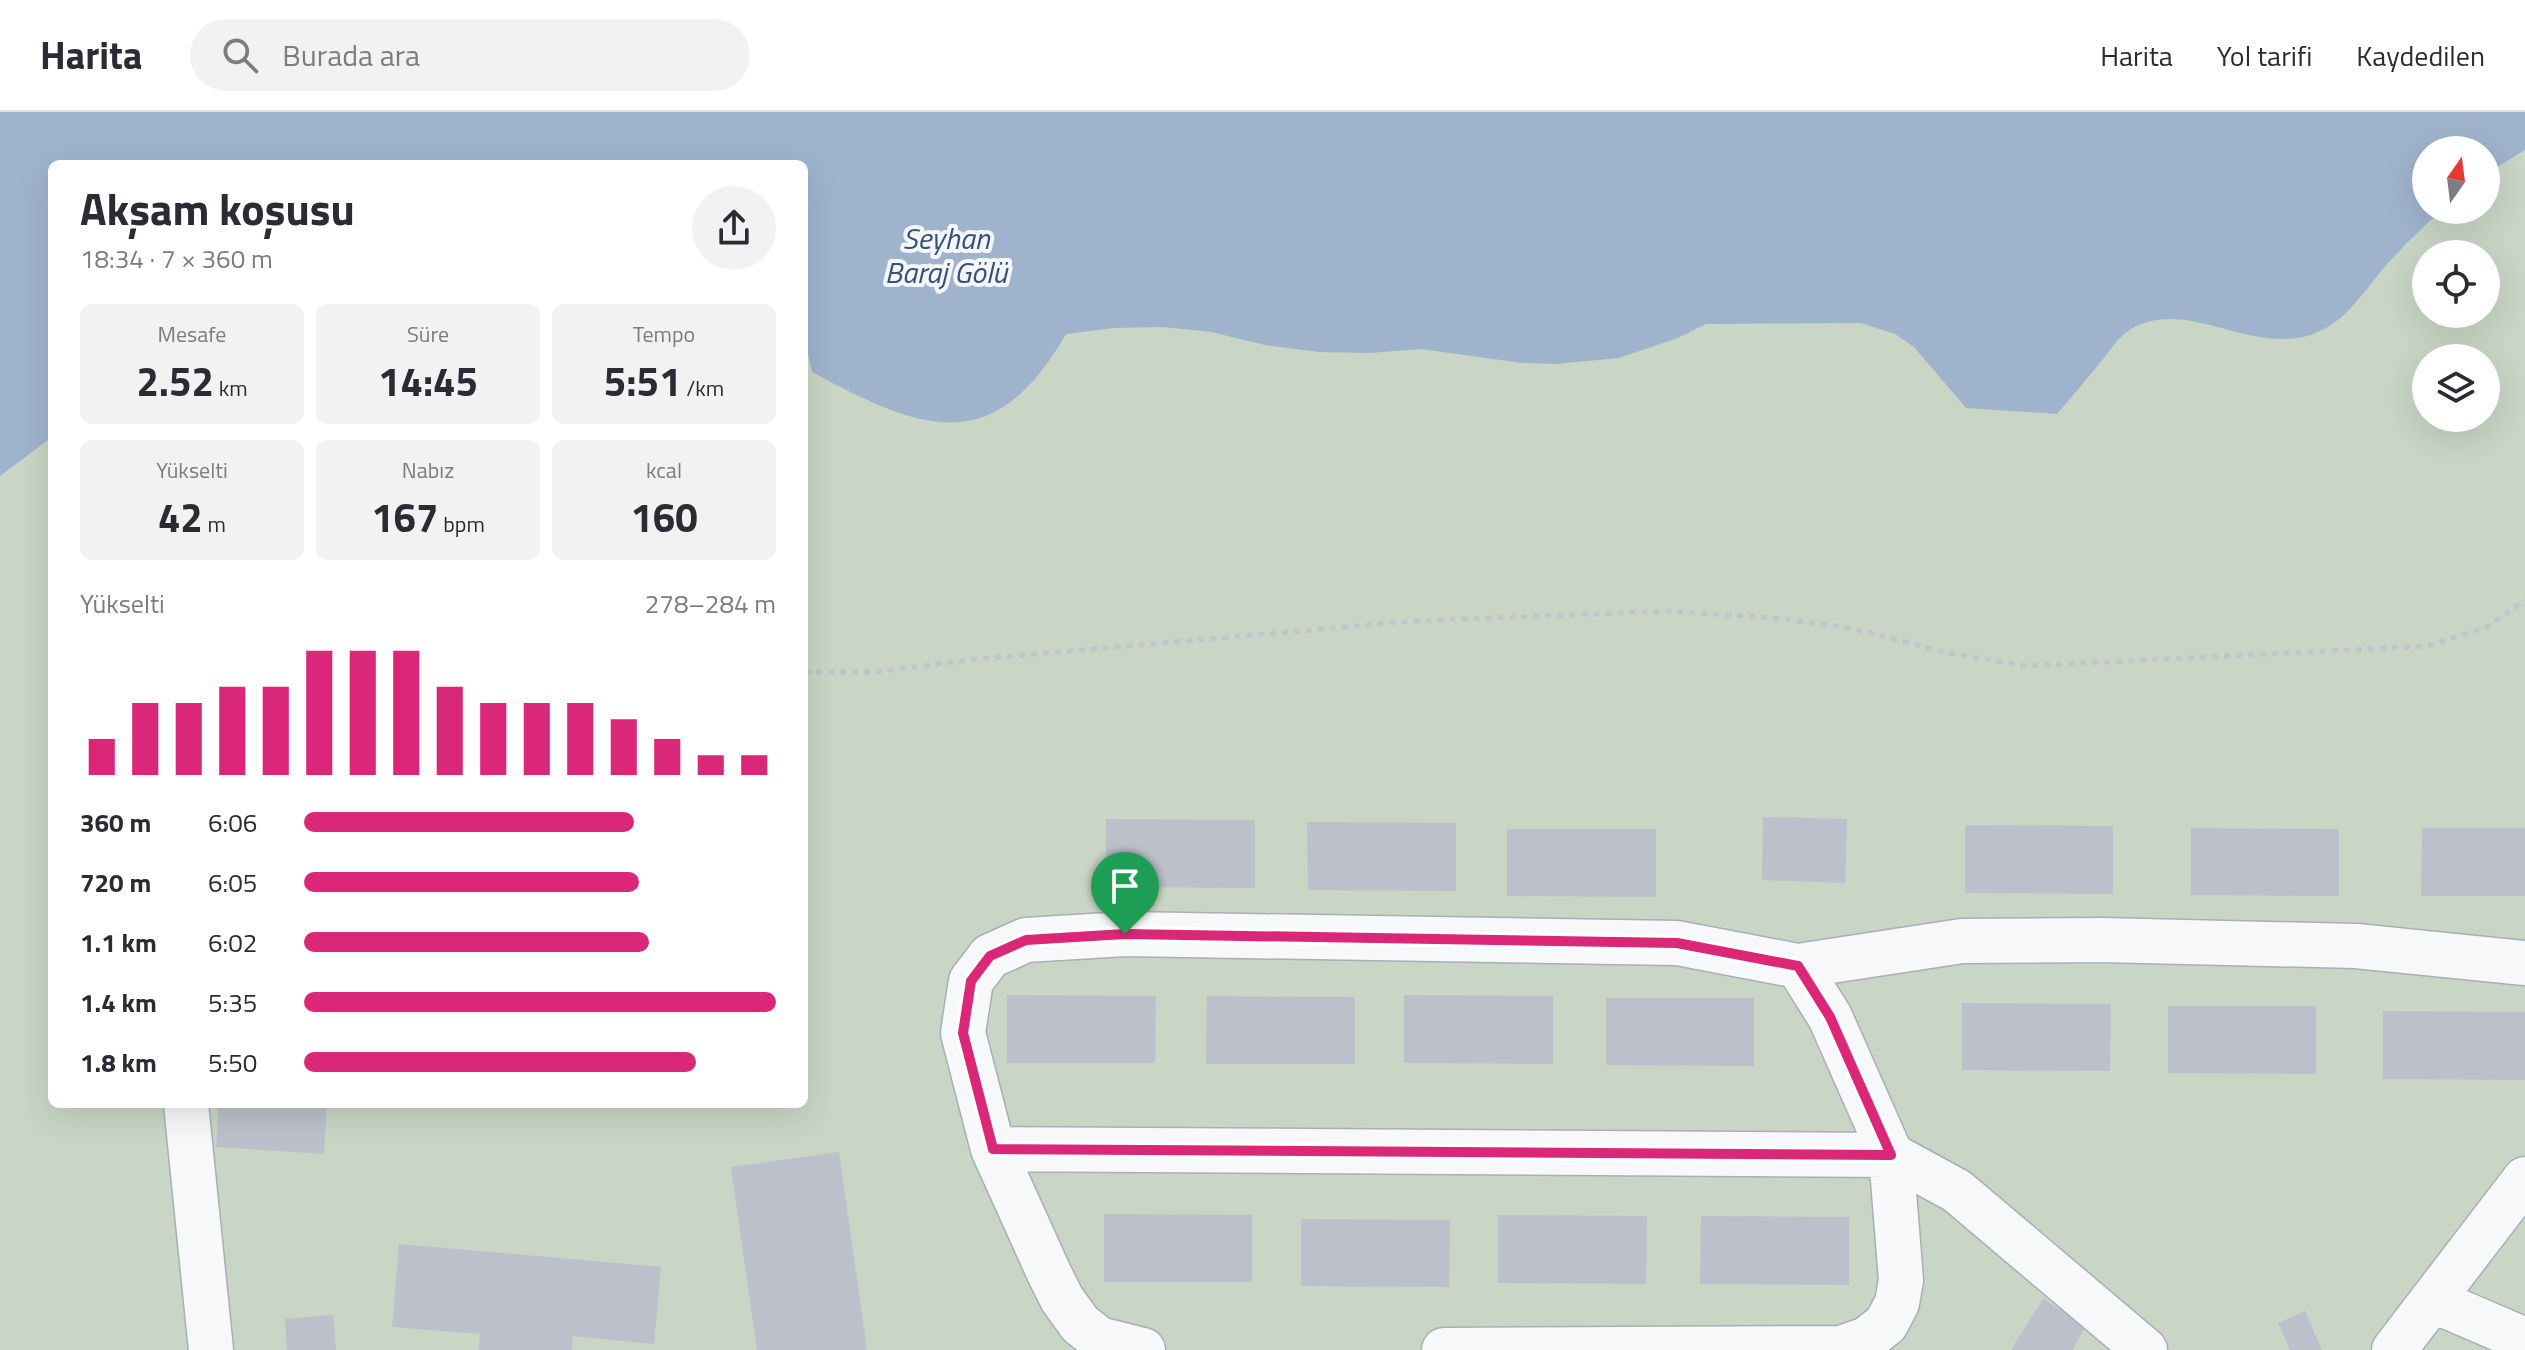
<!DOCTYPE html>
<html lang="tr">
<meta charset="utf-8">
<style>
:root{--surface:#fff;--page:#f2f2f3;--text:#2b2b33;--muted:#7c7c81;--line:#e1e1e2;--accent:#db2777}
body{margin:0;font-family:"Titillium Web",sans-serif;background:var(--page);color:var(--text);height:100vh;display:flex;flex-direction:column;font-size:30px;white-space:nowrap}
*{box-sizing:border-box;margin:0}
p{font-size:26px;color:var(--muted)}
.icon{flex:none;width:44px;height:44px;fill:none;stroke:currentColor;stroke-width:2;stroke-linecap:round;stroke-linejoin:round}
.map{position:relative;flex:1;overflow:hidden}
.panel{position:absolute;left:48px;top:48px;width:760px;height:948px;display:flex;flex-direction:column;background:var(--surface);border-radius:12px;box-shadow:0 8px 32px #0002}
.panel>*{flex:none}
.needle{width:52px;rotate:14deg}
.tools{position:absolute;left:2412px;top:24px;display:grid;gap:16px}
.tools a{display:grid;place-items:center;width:88px;height:88px;border-radius:50%;background:var(--surface);box-shadow:0 8px 32px #0002;font-size:40px}
.pin{position:absolute;display:grid;place-items:center;width:68px;height:68px;color:#fff;margin:-82px -34px;border-radius:50% 50% 50% 0;rotate:-45deg;box-shadow:0 0 8px #0007}
.pin .icon{rotate:45deg}
.round{display:grid;place-items:center;flex:none;width:84px;height:84px;border-radius:42px;background:var(--page)}
.head{display:flex;align-items:center;justify-content:space-between;height:136px;padding:0 32px}
h1{font-size:44px;font-weight:700;line-height:60px}
.figures{display:grid;grid-template-columns:repeat(3,1fr);gap:12px;height:136px;padding:8px 32px}
.figures div{display:grid;align-content:center;border-radius:12px;background:var(--page);text-align:center}
.figures b{font-size:40px;font-weight:700}
.figures small{font-size:22px;font-weight:400}
.figures p{font-size:22px}
.chart{height:224px;padding:16px 32px}
.chart p{display:flex;justify-content:space-between}
.chart svg{width:100%;height:144px;margin-top:8px;stroke:var(--accent);stroke-width:6}
ul{padding:0 32px;list-style:none;font-size:26px}
li{display:grid;grid-template-columns:128px 96px 1fr;align-items:center;height:60px}
li i{height:20px;border-radius:10px;background:var(--accent)}
header{display:flex;align-items:center;gap:48px;box-sizing:border-box;height:112px;padding:0 40px;background:var(--surface);border-bottom:2px solid var(--line)}
header strong{font-size:38px}
nav{display:flex;gap:44px;margin-inline-start:auto;font-size:28px}
.search{width:560px;height:72px;background:var(--page);display:flex;align-items:center;gap:20px;box-sizing:border-box;padding:0 28px;border-radius:44px;color:var(--muted);font-size:30px}
.map>svg:first-child{display:block}
.green{fill:#c9d6c5;fill-rule:evenodd}
.water{fill:#9fb4cc}
.building{fill:#bbc0ca}
.lines{fill:none;stroke-linecap:round;stroke-linejoin:round}
.minor-casing{stroke:#a9aeb7;stroke-width:47}
.path{stroke:#c2c5cb;stroke-width:5;stroke-dasharray:6 6;stroke-linecap:butt}
.minor{stroke:#f7f8fa;stroke-width:44}
.route-casing{stroke:#fff;stroke-width:16}
.route{stroke:#db2777;stroke-width:10}
.labels{text-anchor:middle;dominant-baseline:central;stroke-width:8;stroke-linejoin:round;paint-order:stroke}
.water-label{font-size:30px;font-style:italic;fill:#34527a;stroke:#f4f6f9}
</style>
<header>
<strong>Harita</strong>
<div class="search"><svg class="icon" aria-label="search" viewBox="0 0 24 24"><circle cx="10" cy="10" r="6"/><path d="M15 15l6 6"/></svg>Burada ara</div>
<nav><a>Harita</a><a>Yol tarifi</a><a>Kaydedilen</a></nav>
</header>
<div class="map">
<svg width="2525" height="1238" viewBox="0 0 2525 1238">
<rect width="100%" height="100%" fill="#e4e7ec"/>
<path class="green" d="M0 0H2525V1238H0ZM2426 38H2486V98H2426ZM52 52H804V992H52ZM2426 142H2486V202H2426ZM2426 246H2486V306H2426Z"/>
<path class="water" d="M0 0H2525V38L2486 62V38H2426V98H2442C2424 114 2406 131 2390 149 2368 173 2351 204 2322 218 2258 251 2186 180 2128 219 2118 226 2111 237 2104 246 2088 265 2073 284 2057 302L1966 296 1914 235 1895 222 1861 211 1706 212 1678 226 1619 246 1555 252 1522 251 1421 237 1370 241 1319 240 1265 233 1211 220 1163 215 1114 216 1066 222C994 348 921 319 812 260L804 223V52H52V325L0 364Z"/>
<path class="building" d="M1763 705 1847 707 1845 771 1762 768Z
M1106 707 1255 708V776L1106 775Z
M1307 710 1456 711V779L1308 778Z
M1965 713 2113 714V782L1965 781Z
M2191 716 2339 717V784L2191 783Z
M2422 716H2525V784H2421Z
M1507 717H1656V785L1507 784Z
M1007 883 1156 884 1155 951H1007Z
M1404 883 1553 884V952L1404 951Z
M1207 884 1355 885V952H1206Z
M1606 886H1754V954L1606 953Z
M1962 891 2111 892 2110 959 1962 958Z
M2168 894H2316V962L2168 961Z
M2383 899 2525 900V968L2383 967Z
M219 992H327L324 1042 216 1035Z
M839 1040 867 1238H757L731 1055Z
M1104 1102 1252 1103V1170H1104Z
M1498 1103 1647 1104 1646 1172 1498 1171Z
M1701 1104 1849 1105V1173L1700 1172Z
M1301 1107 1450 1108 1449 1175 1301 1174Z
M399 1132 661 1155 654 1232 573 1224 572 1238H479L480 1222 392 1215Z
M2043 1187 2086 1214 2072 1238H2011Z
M2305 1199 2322 1238H2290L2278 1211Z
M333 1203 336 1238H287L285 1207Z"/>
<g class="lines">
<g class="minor-casing">
<path id="minor" d="M186 992 211 1238
M993 1037 963 921 971 869 990 844 1026 828 1125 822 1677 831 1798 854 1962 829 2102 828 2356 834 2525 851
M2432 1188 2525 1228
M1143 1238 1099 1227 1080 1212 1062 1187 1049 1161 993 1037 1891 1043 1957 1079 2145 1238
M1444 1238 1841 1236 1867 1227 1886 1212 1897 1191 1901 1168 1891 1043 1830 905 1798 854
M2394 1238 2525 1067"/>
</g>
<path class="path" d="M804 560H873L978 547 1413 509 1669 499 1785 507 1856 517 1943 540 2027 554 2427 534 2487 515 2525 488"/>
<use href="#minor" class="minor"/>
</g>
<g class="lines">
<g class="route-casing">
<path id="route" d="M1125 822 1677 831 1798 854 1830 905 1891 1043 993 1037 963 921 971 869 990 844 1026 828Z"/>
</g>
<use href="#route" class="route"/>
</g>
<g class="labels">
<g class="water-label">
<text x="946" y="126">Seyhan<tspan x="946" dy="34">Baraj Gölü</tspan></text>
</g>
</g>
</svg>
<div class="tools">
<a><svg class="needle" viewBox="-14 -14 28 28"><path d="M0-13l5 13h-10z" fill="#e53935"/><path d="M0 13l5-13h-10z" fill="#7c7c81"/></svg></a>
<a><svg class="icon" aria-label="locate" viewBox="0 0 24 24"><circle cx="12" cy="12" r="6"/><path d="M12 2v4M12 18v4M2 12h4M18 12h4"/></svg></a>
<a><svg class="icon" aria-label="layers" viewBox="0 0 24 24"><path d="M12 4l9 5-9 5-9-5zM3 14l9 5 9-5"/></svg></a>
</div>
<div class="pin" style="left:1125px;top:822px;background:#1e9e55"><svg class="icon" aria-label="arrive" viewBox="0 0 24 24"><path d="M6 21V4h12l-3 4 3 4H6"/></svg></div>
<section class="panel">
<div class="head"><div><h1>Akşam koşusu</h1><p>18:34 · 7 × 360 m</p></div><a class="round"><svg class="icon" aria-label="share" viewBox="0 0 24 24"><path d="M12 15V3M7 8l5-5 5 5M5 13v7h14v-7"/></svg></a></div>
<div class="figures">
<div><p>Mesafe</p><b>2.52<small> km</small></b></div>
<div><p>Süre</p><b>14:45</b></div>
<div><p>Tempo</p><b>5:51<small> /km</small></b></div>
</div>
<div class="figures">
<div><p>Yükselti</p><b>42<small> m</small></b></div>
<div><p>Nabız</p><b>167<small> bpm</small></b></div>
<div><p>kcal</p><b>160</b></div>
</div>
<div class="chart"><p><span>Yükselti</span>278–284 m</p>
<svg viewBox="0 0 160 44" preserveAspectRatio="none"><path d="M5 44V33M15 44V22M25 44V22M35 44V17M45 44V17M55 44V6M65 44V6M75 44V6M85 44V17M95 44V22M105 44V22M115 44V22M125 44V27M135 44V33M145 44V38M155 44V38"/></svg>
</div>
<ul>
<li><b>360 m</b>6:06<i style="width:70%"></i></li>
<li><b>720 m</b>6:05<i style="width:71%"></i></li>
<li><b>1.1 km</b>6:02<i style="width:73%"></i></li>
<li><b>1.4 km</b>5:35<i style="width:100%"></i></li>
<li><b>1.8 km</b>5:50<i style="width:83%"></i></li>
</ul>
</section>
</div>
